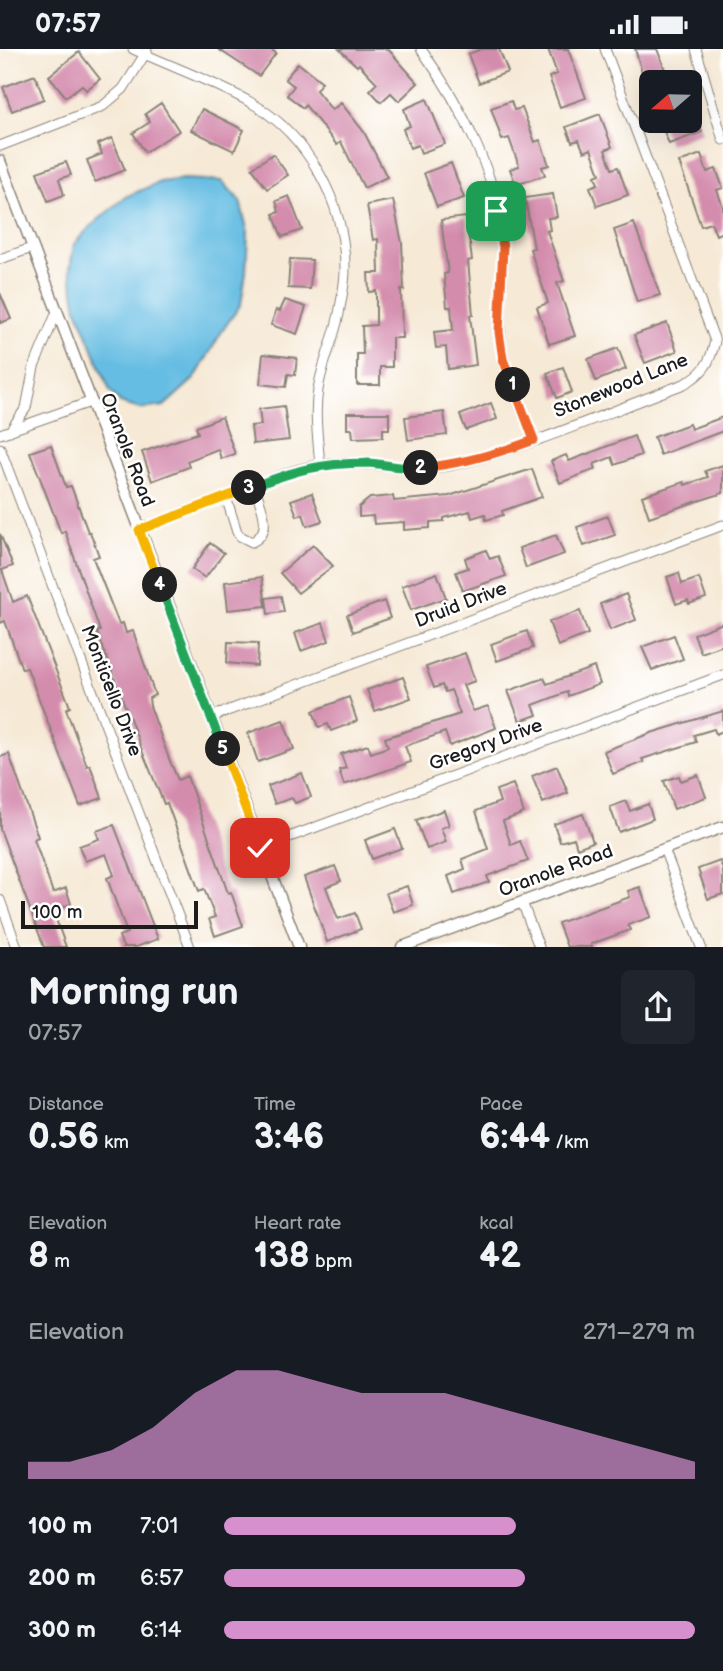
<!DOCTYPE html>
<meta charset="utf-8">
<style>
:root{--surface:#171b24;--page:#20242c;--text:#f1f3f6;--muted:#9ea1a6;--accent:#d690ce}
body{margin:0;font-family:"Balsamiq Sans",sans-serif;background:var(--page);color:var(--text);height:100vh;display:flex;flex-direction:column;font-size:26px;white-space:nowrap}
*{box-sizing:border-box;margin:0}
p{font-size:23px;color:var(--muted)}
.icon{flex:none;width:38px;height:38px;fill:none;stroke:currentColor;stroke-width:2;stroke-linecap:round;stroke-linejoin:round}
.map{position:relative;height:898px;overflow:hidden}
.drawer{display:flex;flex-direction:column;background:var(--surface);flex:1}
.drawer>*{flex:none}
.needle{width:46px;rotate:250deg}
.buttons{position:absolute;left:639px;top:21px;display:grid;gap:14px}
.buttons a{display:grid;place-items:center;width:63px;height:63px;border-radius:10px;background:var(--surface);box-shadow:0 7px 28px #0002;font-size:35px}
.scale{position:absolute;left:21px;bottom:18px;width:177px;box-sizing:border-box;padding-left:7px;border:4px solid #1c1c1c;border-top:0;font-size:19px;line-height:24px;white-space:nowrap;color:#1c1c1c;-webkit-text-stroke:5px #fff;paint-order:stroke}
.pin{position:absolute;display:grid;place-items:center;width:60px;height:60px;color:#fff;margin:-30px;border-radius:14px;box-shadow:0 4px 10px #0006}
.km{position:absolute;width:35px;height:35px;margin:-18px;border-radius:50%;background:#222;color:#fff;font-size:19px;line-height:35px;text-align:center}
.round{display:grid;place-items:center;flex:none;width:74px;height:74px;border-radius:10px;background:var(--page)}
.headline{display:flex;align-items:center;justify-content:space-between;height:119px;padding:0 28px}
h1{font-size:38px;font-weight:800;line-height:52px}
.figures{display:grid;grid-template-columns:repeat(3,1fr);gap:10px;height:119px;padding:7px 28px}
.figures div{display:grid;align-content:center}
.figures b{font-size:35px;font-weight:800}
.figures small{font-size:19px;font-weight:400}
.figures p{font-size:19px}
.chart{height:196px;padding:14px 28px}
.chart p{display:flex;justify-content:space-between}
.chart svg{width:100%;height:126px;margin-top:7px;fill:var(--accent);opacity:.7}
ul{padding:0 28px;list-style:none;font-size:23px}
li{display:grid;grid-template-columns:112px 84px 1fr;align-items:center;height:52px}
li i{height:18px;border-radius:9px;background:var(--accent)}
.status{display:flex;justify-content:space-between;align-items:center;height:49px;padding:0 35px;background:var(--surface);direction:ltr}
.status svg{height:19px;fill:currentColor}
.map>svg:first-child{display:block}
.water{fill:#66bde3;stroke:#416c80;stroke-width:2}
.building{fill:#d48cad}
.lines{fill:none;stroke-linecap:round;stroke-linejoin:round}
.minor-casing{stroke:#898278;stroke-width:11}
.tertiary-casing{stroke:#898278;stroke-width:13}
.minor{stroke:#fff;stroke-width:9}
.tertiary{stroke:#fff;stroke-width:10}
.split-1-casing{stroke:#fff;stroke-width:14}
.split-2-casing{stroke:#fff;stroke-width:14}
.split-3-casing{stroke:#fff;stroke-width:14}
.split-4-casing{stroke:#fff;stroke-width:14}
.split-5-casing{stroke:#fff;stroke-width:14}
.split-6-casing{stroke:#fff;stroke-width:14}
.split-1{stroke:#f0652b;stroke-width:9}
.split-2{stroke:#f0652b;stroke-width:9}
.split-3{stroke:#22a559;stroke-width:9}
.split-4{stroke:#f5b400;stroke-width:9}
.split-5{stroke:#22a559;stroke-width:9}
.split-6{stroke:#f5b400;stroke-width:9}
.labels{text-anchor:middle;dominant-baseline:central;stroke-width:5;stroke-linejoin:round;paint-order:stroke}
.street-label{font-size:19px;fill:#1c1c1c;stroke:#fff}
</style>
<div class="status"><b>07:57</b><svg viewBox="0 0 49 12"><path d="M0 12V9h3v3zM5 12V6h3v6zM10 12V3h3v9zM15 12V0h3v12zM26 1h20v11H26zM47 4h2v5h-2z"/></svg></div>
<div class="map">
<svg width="723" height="898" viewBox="0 0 723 898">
<rect width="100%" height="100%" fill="#fff"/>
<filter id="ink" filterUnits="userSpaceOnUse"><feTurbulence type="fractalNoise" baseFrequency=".0143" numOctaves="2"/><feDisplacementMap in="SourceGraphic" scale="14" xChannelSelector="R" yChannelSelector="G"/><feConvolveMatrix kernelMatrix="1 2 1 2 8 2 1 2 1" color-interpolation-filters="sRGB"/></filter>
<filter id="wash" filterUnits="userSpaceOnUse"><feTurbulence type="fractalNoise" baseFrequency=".00686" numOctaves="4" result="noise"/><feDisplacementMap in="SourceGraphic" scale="28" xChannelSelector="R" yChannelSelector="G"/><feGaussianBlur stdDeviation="1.57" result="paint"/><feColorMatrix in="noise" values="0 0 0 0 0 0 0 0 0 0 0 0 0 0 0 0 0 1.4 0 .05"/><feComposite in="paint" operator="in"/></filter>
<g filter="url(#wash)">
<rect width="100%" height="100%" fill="#f6e9d5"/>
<path class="water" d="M184 130 222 132 240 152 248 184 246 223 241 255 222 282 195 329 164 357 140 360 120 354 110 342 77 260 70 220 74 195 91 177 125 148 160 133Z"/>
<g id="blocks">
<path class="building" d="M218 0H270L276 4 259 27Z
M339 0H388L418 34 399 52 391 44 381 53 370 41 377 34 359 15 357 17Z
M482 0H499L508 23 479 34 468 5Z
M548 0H568L586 49 560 58 549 28 557 25Z
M635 0H657L667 26 677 22 682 33H645Z
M79 3 100 30 86 41 82 36 66 48 49 27Z
M298 14 322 33 316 41 332 61 341 54 364 83 387 128 364 139 341 93 337 96 305 56 303 59 287 46 294 37 285 30Z
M35 26 44 50 12 62 3 38Z
M427 50 445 95 421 104 418 96 410 99 403 80 410 77 404 60Z
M690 51 702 83 669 95 660 72H690Z
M511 52 514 61 522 59 535 93 540 91 549 116 542 118 545 126 516 136 510 120 519 117 509 89 502 91 491 59Z
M161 54 179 82 145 103 133 84 150 73 145 65Z
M202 60 244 81 234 102 191 81Z
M600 65 612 98 605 101 612 120 618 118 628 146 597 157 590 138 598 135 595 127 600 125 591 100 584 103 579 91 572 93 566 78Z
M112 89 125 121 95 133 87 111 102 105 98 95Z
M273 105 288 126 267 140 252 119Z
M701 105 707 123 716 120 723 139 717 141 723 158V183L716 186 711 174 701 177 679 113Z
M66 113 71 126 59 130 64 146 48 152 37 123Z
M451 114 464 149 437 158 424 124Z
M553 145 557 168 548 169 550 181 547 182 564 232 557 234 575 287 549 295 537 258 548 254 530 200 534 199 525 149Z
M289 147 302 181 282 188 273 165 279 163 276 152Z
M393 151 402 194 404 241H401L402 289H392V318H380V336H357V305H363L362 277 376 276V242L369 243 368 224H379L378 190 373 191 367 156Z
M466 168 472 211 468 212 473 266H470L476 316 448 320 446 298 436 299 434 283 453 281 451 258H447L444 225 448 224 441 171Z
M634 174 660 246 637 253 614 181Z
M290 210 312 211 310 240 288 239Z
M0 244 11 270 0 274Z
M285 251 306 258 297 285 271 276 276 261 280 262Z
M667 274 677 302 645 314 634 286Z
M618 299 626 320 596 332 588 310Z
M263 305 297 309 295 326 288 325 286 338 260 335Z
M563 318 572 343 557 349 547 324Z
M491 354 497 370 466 381 460 366Z
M284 357 289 391 253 395 251 377 261 376 259 360Z
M444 363 447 386 408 391 405 368Z
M347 364H389V380H383V388L353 389 352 380H347Z
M222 368 235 405 221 410 218 400 187 412 189 418 152 432 142 403 198 384 196 378Z
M723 368V382L660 406 654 388 689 375 691 380Z
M634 387 641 406 615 416 612 408 594 415 596 420 560 434 551 412 566 406 569 412Z
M51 396 66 438 71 437 88 483H90L99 507 93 509 119 575 123 574 126 584 133 582 155 646 149 649 150 657 169 710 178 731 187 727 228 844 231 843 243 877 215 887 209 870 215 868 204 840 199 842 167 754 164 755 145 709 97 583 100 582 65 482 61 484 30 403Z
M723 416V444L649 468 642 447 684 433 685 436 708 428 705 422Z
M532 420 542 448 502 462 503 466 486 471 485 465 472 469 470 462 444 469V472L430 473V479L404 481V473L374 475 373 467 359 468V458L370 449 393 447 394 452 449 447Z
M312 444 322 472 307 477 303 465 297 467 291 451Z
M608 467 615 486 584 497 577 478Z
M0 485 13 517 2 521 13 553 27 547 70 658 66 660 87 717 90 716 102 749 80 757 27 619 22 620 5 572 0 574Z
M556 486 564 505 526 519 519 499Z
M210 494 224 504 205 529 192 520Z
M313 496 333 517 298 544 280 524Z
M486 501 490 510 498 507 506 527 463 542 456 523 468 519 465 509Z
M437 524 446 549 411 561 402 537Z
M679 524 682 535 699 529 706 549 689 555 688 551 676 555 667 528Z
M262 528 266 557 228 561 225 533Z
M626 545 636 571 610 581 600 555Z
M281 547 284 563 268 565 266 549Z
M384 552 390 569 353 583 347 566Z
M580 562 588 585 558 597 549 573Z
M323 574 329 592 301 602 295 584Z
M723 574V596L701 604 694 585Z
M527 582 533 599 497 612 491 595Z
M674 586 683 610 652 621 642 598Z
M228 593 258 594 257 617 227 614Z
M465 604 475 632 463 636 473 662 488 657 496 679 450 697 445 683 405 697 411 713 344 736 339 721 346 719 341 705 368 696 371 704 388 698 385 689 460 665 451 641 445 643 442 636 434 639 426 618Z
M594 618 600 635 568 647 567 643 533 656 537 666 520 672 508 642 544 629 547 635Z
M403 628 411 649 375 662 367 641Z
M349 648 357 672 331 682 328 675 319 678 313 662Z
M723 662V682L716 685 714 680 694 686 696 693 642 710 644 713 613 725 604 702 651 684Z
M283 671 294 700 258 713 248 684Z
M9 705 38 788 34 790 53 844 66 839 71 855 53 862 66 898H44L0 780V708Z
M557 717 568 744 543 754 532 727Z
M302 724 311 748 295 754 292 749 275 755 268 737Z
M698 726 706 748 674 760 664 732 679 727 681 732Z
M513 735 524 764 503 772 511 796 520 792 528 812 487 827 489 833 454 845 448 827 465 820 462 810 488 800 476 762 500 753 496 741Z
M626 752 630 762 648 755 653 770 619 783 610 758Z
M444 761 449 776 441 779 446 793 427 800 416 771Z
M583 765 593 793 577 799 574 789 560 793 554 775Z
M114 776 158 890 136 898H123L119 887 127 884 107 829 114 826 106 805 85 812 79 797 99 790 96 782Z
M395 780 402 799 372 810 365 791Z
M720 812 723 821V845L708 850 698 820Z
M335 817 341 832 326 838 338 870 355 864 361 880 327 893 304 828Z
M407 837 413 856 393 863 386 844Z
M640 838 651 868 628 876 630 881 591 895 592 898H567L558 874 630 848 628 842Z"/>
</g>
</g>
<g filter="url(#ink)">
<use href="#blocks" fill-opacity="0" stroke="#898278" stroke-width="2"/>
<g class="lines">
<g class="minor-casing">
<path id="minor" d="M133 0C172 18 213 32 250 53 308 86 346 155 345 222 345 234 342 247 340 259 336 287 322 313 318 341 314 365 318 391 320 416
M421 0C461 56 500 129 503 200 504 235 496 271 503 306 508 333 524 365 534 391
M696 0 723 91
M0 97 103 57 123 40 147 2
M0 210 32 199
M10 382 26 359 34 318 56 265
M0 385 90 353
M0 399 190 898
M226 448 237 483 240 487 252 493C275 482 260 455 254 437
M139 481C176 467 212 453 249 439 272 430 295 419 320 416 364 409 409 425 453 416 532 398 608 363 684 335 704 324 710 314 715 292L605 0
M211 668 723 476
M260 799 723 626
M664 800 701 898
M0 851 17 898
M522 853 539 898"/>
</g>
<g class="tertiary-casing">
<path id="tertiary" d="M0 112 299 898
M402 898 723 778"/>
</g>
<use href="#minor" class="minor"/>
<use href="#tertiary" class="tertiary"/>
</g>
</g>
<g class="lines" filter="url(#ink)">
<g class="split-1-casing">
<path id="split-1" d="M496 162 503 198 499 283 503 310 513 336"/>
</g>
<g class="split-2-casing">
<path id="split-2" d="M421 419C461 415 497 405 534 391L513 336"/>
</g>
<g class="split-3-casing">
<path id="split-3" d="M249 439C294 422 318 414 367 414 385 415 403 420 421 419"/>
</g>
<g class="split-4-casing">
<path id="split-4" d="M160 536 139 481 249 439"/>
</g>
<g class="split-5-casing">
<path id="split-5" d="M160 536 223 700"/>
</g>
<g class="split-6-casing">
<path id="split-6" d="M223 700 260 799"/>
</g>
<use href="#split-1" class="split-1"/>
<use href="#split-2" class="split-2"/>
<use href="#split-3" class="split-3"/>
<use href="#split-4" class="split-4"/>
<use href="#split-5" class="split-5"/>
<use href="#split-6" class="split-6"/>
</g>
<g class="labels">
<g class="street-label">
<text transform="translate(621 337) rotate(-22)">Stonewood Lane</text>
<text transform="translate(127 401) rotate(69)">Oranole Road</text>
<text transform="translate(461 556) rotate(-21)">Druid Drive</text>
<text transform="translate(111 642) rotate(69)">Monticello Drive</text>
<text transform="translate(486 696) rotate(-20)">Gregory Drive</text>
<text transform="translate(556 822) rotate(-20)">Oranole Road</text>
</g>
</g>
</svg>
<div class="buttons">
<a><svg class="needle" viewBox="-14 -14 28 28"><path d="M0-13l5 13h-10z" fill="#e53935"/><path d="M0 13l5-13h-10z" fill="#9ea1a6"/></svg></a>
</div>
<div class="scale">100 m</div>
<div class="pin" style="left:496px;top:162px;background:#1e9e55"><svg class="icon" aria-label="arrive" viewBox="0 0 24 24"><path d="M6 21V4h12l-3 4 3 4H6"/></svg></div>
<div class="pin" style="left:260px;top:799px;background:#d93025"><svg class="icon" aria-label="check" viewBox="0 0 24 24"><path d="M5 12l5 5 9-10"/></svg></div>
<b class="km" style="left:513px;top:336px">1</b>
<b class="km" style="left:421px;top:419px">2</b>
<b class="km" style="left:249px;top:439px">3</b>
<b class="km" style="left:160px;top:536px">4</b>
<b class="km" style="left:223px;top:700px">5</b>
</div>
<section class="drawer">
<div class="headline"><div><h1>Morning run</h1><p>07:57</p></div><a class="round"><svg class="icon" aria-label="share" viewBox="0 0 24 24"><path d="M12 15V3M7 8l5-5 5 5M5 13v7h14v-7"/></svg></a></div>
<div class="figures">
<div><p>Distance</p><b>0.56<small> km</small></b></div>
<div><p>Time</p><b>3:46</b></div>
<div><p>Pace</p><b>6:44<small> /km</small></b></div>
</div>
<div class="figures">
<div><p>Elevation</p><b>8<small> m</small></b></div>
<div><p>Heart rate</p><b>138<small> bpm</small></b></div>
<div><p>kcal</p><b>42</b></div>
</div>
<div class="chart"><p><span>Elevation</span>271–279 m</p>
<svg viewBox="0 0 160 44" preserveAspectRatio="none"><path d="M0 44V38L10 38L20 34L30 26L40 14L50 6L60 6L70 10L80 14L90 14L100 14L110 18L120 22L130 26L140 30L150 34L160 38V44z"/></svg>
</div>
<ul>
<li><b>100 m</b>7:01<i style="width:62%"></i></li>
<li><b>200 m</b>6:57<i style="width:64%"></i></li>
<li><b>300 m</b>6:14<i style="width:100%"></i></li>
</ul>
</section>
